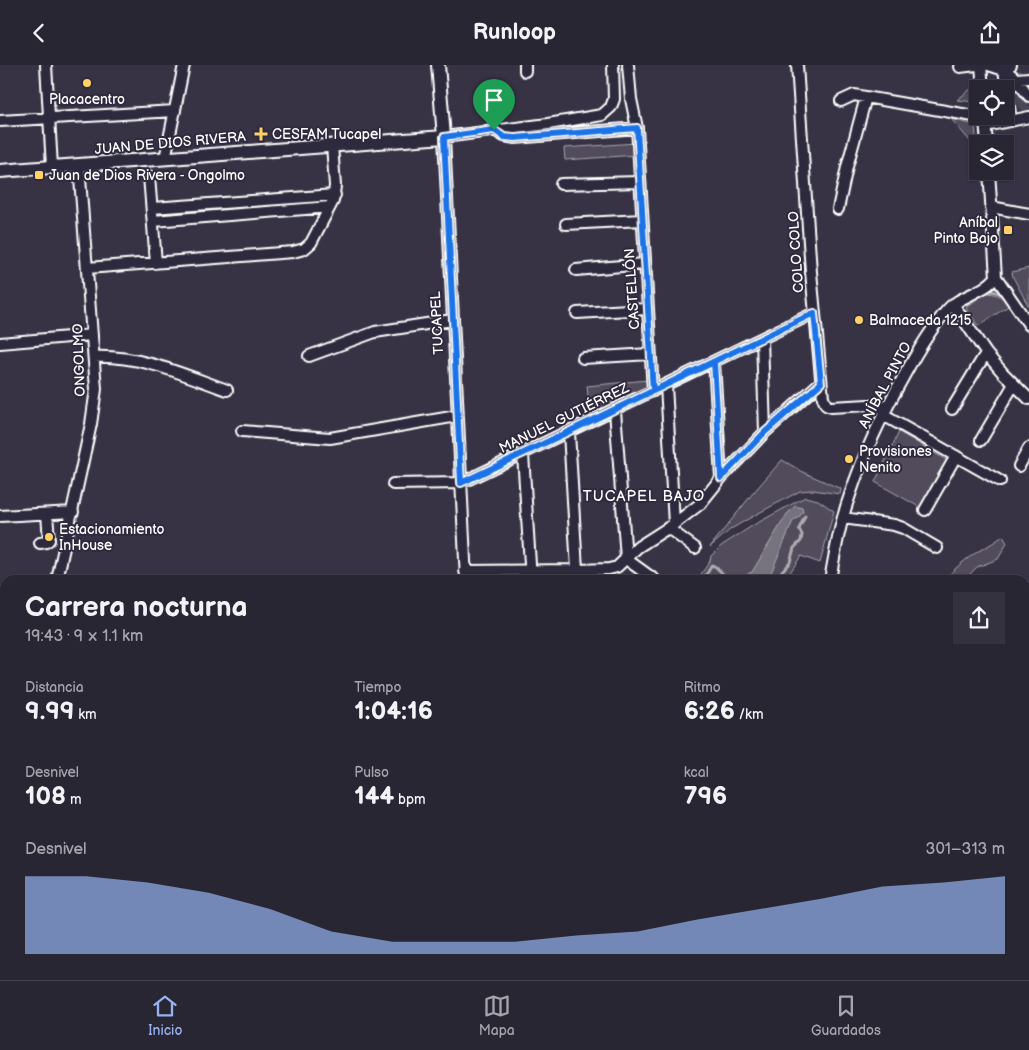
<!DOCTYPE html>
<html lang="es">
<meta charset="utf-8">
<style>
:root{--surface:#292634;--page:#353240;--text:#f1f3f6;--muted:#a5a5ac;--line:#45434f;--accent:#95b2f1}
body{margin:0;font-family:"Balsamiq Sans",sans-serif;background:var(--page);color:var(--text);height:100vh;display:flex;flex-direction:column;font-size:19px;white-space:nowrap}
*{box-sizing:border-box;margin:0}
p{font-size:16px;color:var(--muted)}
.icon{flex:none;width:28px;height:28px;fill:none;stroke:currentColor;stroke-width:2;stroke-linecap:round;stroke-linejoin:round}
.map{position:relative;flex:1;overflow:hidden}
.sheet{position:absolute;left:0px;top:510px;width:1030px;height:405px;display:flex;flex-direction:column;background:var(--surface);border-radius:15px 15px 0 0;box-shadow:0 1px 4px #0004,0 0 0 1px var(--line)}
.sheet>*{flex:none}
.buttons{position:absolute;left:969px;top:15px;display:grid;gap:10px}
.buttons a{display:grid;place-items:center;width:45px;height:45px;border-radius:0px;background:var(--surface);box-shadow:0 1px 4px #0004,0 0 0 1px var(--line);font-size:25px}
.pin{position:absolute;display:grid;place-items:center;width:42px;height:42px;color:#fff;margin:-51px -21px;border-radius:50% 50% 50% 0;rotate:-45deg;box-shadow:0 0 5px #0007}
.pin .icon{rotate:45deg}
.round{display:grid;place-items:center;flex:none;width:52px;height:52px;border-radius:0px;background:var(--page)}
.summary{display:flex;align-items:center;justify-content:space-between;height:85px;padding:0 25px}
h1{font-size:28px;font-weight:800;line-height:38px}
.figures{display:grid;grid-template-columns:repeat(3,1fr);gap:8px;height:85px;padding:5px 25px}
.figures div{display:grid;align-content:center}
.figures b{font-size:25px;font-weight:800}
.figures small{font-size:14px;font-weight:400}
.figures p{font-size:14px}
.chart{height:140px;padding:10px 25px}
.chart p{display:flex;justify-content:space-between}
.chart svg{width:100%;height:90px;margin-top:5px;fill:var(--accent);opacity:.7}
header{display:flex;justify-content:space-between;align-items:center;height:65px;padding:0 25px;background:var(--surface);font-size:22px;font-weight:800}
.dock{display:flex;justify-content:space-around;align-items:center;height:70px;border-top:1px solid var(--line);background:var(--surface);font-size:14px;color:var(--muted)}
.dock a{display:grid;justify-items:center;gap:2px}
.dock .on{color:var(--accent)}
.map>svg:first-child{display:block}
.green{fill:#514c5c;stroke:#a8a6ae}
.water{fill:#76737f;stroke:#adabb2}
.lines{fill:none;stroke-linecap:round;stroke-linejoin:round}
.stream{stroke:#adabb2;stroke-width:3}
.minor-tunnel{stroke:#4b4758;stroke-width:10;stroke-dasharray:10 5;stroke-linecap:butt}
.minor-casing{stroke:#fff;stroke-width:14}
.major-casing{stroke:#fff;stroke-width:16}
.minor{stroke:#2f2a3d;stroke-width:10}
.major{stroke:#2f2a3d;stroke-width:12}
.route-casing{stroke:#fff;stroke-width:10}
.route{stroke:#1a73e8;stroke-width:6}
.poi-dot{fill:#ffd166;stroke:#2f2a3d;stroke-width:2}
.labels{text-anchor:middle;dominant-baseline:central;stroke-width:4;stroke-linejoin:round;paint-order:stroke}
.poi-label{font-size:14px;fill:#fff;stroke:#2f2a3d;text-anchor:start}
.street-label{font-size:14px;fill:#fff;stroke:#2f2a3d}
.neighbourhood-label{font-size:15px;letter-spacing:1px;fill:#fff;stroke:#2f2a3d}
</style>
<header><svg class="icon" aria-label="back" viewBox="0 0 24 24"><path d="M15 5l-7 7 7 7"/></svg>Runloop<svg class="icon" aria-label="share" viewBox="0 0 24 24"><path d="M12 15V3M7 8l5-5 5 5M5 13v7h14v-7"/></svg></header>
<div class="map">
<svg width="1029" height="915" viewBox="0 0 1029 915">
<rect width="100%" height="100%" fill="#373345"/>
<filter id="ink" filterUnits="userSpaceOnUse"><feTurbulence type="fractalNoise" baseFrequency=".02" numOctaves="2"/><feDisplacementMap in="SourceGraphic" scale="10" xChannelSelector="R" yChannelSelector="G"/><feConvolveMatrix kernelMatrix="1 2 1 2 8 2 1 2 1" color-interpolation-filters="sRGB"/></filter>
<g filter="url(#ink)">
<path class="green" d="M973 22 975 37 957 35Z
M951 54 975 60 977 84Z
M636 78 637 90 565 95 564 83Z
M1029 203V242L1013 212 1012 207Z
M984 228C996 228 1003 231 1010 240L978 261 966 243Z
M647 315 648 322 590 349 587 321Z
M899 367 948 396 921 443 875 417Z
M782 395 805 408 841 424 840 429 813 425 800 426 755 450 731 464 710 482 753 428Z
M805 432 818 435 834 446 820 498 801 491 785 515H697L710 496 711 491 721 481 752 461Z
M1003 471 1007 478 998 494 977 502 964 515H944C955 503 968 492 982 484 990 480 996 476 1003 471Z
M0 882 5 883V910H456L442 915H0Z
M479 910H504L506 915H481Z
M512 910H696L697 915H514Z"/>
<path class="water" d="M795 441 802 443 803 447 799 452 793 456 768 515H735L752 507 787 449Z"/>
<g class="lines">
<path class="stream" d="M983 228 992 226 1003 229
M967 239 978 231
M703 515 712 500 716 502 729 515
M774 515 790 497 794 483 801 476 802 470 799 464 805 451
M521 910 523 915
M602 910V915"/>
<path class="minor-tunnel" d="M1012 32 1020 27
M1017 39 1024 34
M1021 45 1029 40"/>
<g class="minor-casing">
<path id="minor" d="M46 0 52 102
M525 0V6
M628 0 631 34 637 63 653 326
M797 0 811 207 823 333 826 340 831 342 868 340 886 343
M981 0 983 24
M988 0C1014 7 1013 11 1029 31
M1011 0 1004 4 1011 56
M960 2 976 0
M1016 14 1029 13
M841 36 854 30 985 53
M985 55 987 79
M0 56 175 46
M985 61 1029 52
M494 65 504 71 515 73 637 63
M165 94 184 0
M149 111 156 198
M561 119 640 117
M991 142 1029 149
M152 143 335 130
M838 144 847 102 866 32
M153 156 330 142
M566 159 642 155
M87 203 293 187 304 184 311 178 333 136 335 121 332 80
M576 205 644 199
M996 212 1029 260
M953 239 986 288 1003 308 1029 334
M577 248 647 244
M762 274 765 367
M0 278 92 270
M309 291 375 267 452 255
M94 292C141 290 184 310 227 325
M583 293 650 289
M714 297 721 413
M666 320 674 459
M952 344 986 288
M615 345 626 494 655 515
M883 350 1000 416
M242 366 330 373 457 351
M569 367 577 505
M981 375 1014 319
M523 389 531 515
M1019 401 1029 383
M393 419 461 418 814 248
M925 445 956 391
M0 451 73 447
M843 453 894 460 903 463 937 483
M668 463 695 483
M40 478 46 477 49 475 47 449
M465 506 577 505 609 504 617 502 638 482 674 459 700 439 721 413 765 367 821 317
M57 515 91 359 96 324 79 100
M466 515 444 72 548 59 602 50 611 42 614 34 613 0
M830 515C835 487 840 457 850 430 864 388 883 348 905 309 917 287 930 265 947 245 960 230 984 228 996 212L989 106
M0 623 5 622
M1025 651 1029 663
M0 761 5 744
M1025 790 1029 796
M1025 808 1029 805
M720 910 722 915
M787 910 791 915
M862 910 866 915
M967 910 972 915
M1022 915 1029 906"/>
</g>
<g class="major-casing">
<path id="major" d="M0 106 444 72 438 0"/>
</g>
<use href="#minor" class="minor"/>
<use href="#major" class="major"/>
</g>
</g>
<g class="lines" filter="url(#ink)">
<g class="route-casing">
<path id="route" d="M494 65 444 72 461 418C579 362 697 305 814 248L821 318 765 367 721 413 714 297 653 326 637 63 515 73 504 72 494 65"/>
</g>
<use href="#route" class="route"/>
</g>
<g class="poi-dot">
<circle cx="87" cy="18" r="5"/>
<path d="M258.5 61.5h5v5h5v5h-5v5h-5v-5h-5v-5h5z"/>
<rect x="34" y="105" width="10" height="10" rx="2.5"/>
<rect x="1003" y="160" width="10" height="10" rx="2.5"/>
<circle cx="859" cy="255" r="5"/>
<circle cx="849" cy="394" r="5"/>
<circle cx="49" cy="472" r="5"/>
</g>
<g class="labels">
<g class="poi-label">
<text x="87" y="34" text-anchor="middle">Placacentro</text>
<text x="272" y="69">CESFAM Tucapel</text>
<text x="49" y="110">Juan de Dios Rivera - Ongolmo</text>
<text x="998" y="157" text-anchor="end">Aníbal<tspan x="998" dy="16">Pinto Bajo</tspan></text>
<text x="869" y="255">Balmaceda 1215</text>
<text x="859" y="386">Provisiones<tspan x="859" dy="16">Nenito</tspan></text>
<text x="59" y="464">Estacionamiento<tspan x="59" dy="16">InHouse</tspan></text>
</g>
<g class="street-label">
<text transform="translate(170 78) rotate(-5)">JUAN DE DIOS RIVERA</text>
<text transform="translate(796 187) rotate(-94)">COLO COLO</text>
<text transform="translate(632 224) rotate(-94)">CASTELLÓN</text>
<text transform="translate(437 258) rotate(-93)">TUCAPEL</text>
<text transform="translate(79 295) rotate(-92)">ONGOLMO</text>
<text transform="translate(885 320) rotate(-62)">ANÍBAL PINTO</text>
<text transform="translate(564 353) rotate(-26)">MANUEL GUTIÉRREZ</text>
</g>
<g class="neighbourhood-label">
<text x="644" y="431">TUCAPEL BAJO</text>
</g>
</g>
</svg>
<div class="buttons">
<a><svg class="icon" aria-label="locate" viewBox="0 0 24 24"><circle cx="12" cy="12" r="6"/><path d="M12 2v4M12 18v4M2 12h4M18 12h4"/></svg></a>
<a><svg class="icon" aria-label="layers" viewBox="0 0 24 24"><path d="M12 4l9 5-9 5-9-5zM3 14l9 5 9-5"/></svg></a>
</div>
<div class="pin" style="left:494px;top:65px;background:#1e9e55"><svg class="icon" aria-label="arrive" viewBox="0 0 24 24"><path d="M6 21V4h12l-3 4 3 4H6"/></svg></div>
<section class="sheet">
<div class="summary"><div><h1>Carrera nocturna</h1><p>19:43 · 9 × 1.1 km</p></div><a class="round"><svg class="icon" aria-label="share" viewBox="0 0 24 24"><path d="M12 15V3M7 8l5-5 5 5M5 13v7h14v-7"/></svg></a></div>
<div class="figures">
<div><p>Distancia</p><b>9.99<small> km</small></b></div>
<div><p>Tiempo</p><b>1:04:16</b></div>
<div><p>Ritmo</p><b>6:26<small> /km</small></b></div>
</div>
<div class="figures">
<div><p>Desnivel</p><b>108<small> m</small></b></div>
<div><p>Pulso</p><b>144<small> bpm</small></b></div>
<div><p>kcal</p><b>796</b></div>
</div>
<div class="chart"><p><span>Desnivel</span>301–313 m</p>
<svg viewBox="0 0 160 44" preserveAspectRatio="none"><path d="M0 44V6L10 6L20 9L30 14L40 22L50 33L60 38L70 38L80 38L90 35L100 33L110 27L120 22L130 17L140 11L150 9L160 6V44z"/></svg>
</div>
</section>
</div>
<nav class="dock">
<a class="on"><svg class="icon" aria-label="home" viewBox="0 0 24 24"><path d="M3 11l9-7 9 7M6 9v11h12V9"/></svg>Inicio</a>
<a><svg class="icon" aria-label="map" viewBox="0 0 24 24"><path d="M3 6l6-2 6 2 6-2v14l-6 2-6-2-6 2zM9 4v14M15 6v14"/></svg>Mapa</a>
<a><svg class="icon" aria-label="saved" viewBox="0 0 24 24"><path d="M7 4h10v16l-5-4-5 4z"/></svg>Guardados</a>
</nav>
